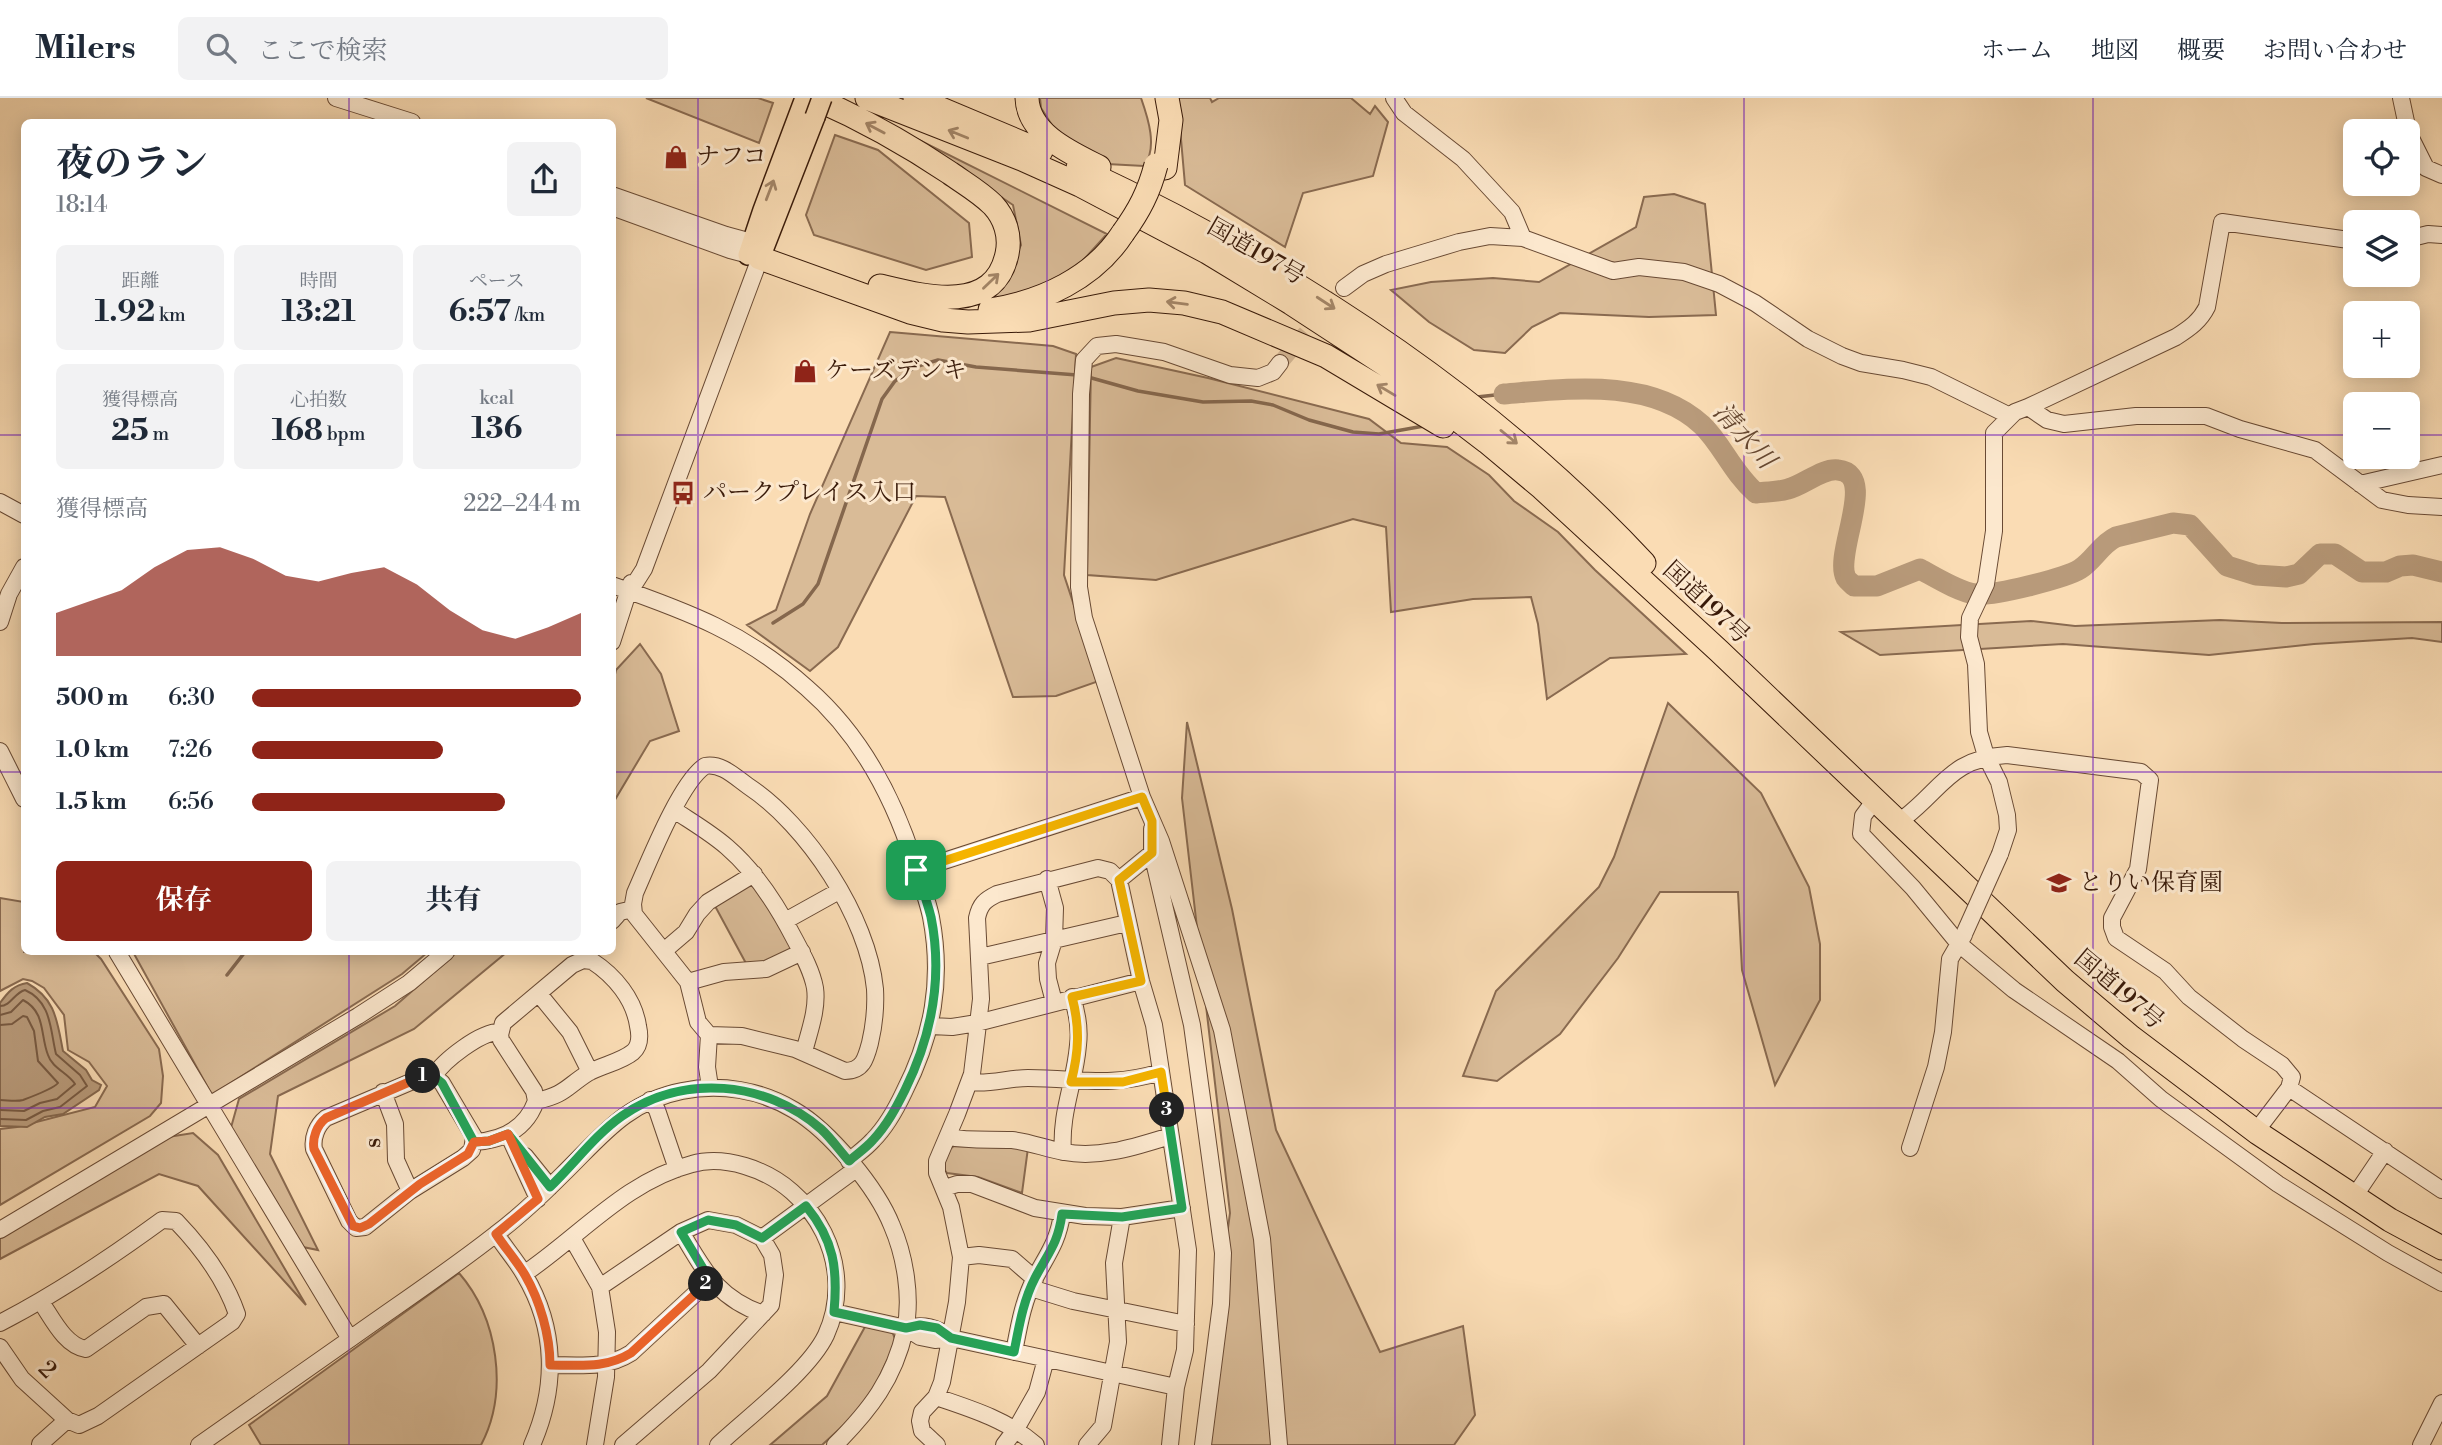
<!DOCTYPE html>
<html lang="ja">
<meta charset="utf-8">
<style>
:root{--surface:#fff;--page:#f2f2f3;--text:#1f2937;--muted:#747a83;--line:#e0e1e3;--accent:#8f2418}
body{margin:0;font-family:"Libre Bodoni","Noto Serif JP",serif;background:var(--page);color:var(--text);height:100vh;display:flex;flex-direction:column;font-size:26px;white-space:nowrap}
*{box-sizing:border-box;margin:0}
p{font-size:23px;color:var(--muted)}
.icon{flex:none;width:38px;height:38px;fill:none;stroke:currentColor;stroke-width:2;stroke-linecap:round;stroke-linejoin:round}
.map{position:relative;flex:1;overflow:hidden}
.details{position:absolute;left:21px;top:21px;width:595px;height:836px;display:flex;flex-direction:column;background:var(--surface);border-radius:10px;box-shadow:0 4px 18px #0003}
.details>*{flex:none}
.buttons{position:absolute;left:2343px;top:21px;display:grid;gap:14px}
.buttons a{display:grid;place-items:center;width:77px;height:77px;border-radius:10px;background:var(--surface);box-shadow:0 4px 18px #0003;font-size:35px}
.pin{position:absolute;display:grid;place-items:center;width:60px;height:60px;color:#fff;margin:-30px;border-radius:14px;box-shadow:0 4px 10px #0006}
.km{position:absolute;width:35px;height:35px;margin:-18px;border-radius:50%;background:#222;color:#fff;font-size:19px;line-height:35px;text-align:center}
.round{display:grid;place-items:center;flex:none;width:74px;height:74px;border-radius:10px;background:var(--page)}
.summary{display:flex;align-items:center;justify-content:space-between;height:119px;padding:0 35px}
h1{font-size:38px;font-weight:700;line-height:52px}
.figures{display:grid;grid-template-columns:repeat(3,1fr);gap:10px;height:119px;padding:7px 35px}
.figures div{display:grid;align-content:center;border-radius:10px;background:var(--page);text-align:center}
.figures b{font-size:30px;font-weight:700}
.figures small{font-size:19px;font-weight:400}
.figures p{font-size:19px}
.chart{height:196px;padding:14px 35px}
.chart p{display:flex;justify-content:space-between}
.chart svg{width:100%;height:126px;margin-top:7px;fill:var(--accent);opacity:.7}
.action{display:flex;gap:14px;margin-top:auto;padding:14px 35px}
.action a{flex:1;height:80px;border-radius:10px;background:var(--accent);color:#fff;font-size:28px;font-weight:700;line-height:80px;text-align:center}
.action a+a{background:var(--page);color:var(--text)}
ul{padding:0 35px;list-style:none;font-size:23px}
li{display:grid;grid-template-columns:112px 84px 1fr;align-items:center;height:52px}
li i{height:18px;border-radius:9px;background:var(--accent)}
header{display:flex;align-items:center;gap:42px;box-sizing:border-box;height:98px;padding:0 35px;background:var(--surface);border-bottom:2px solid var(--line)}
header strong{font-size:33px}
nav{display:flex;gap:38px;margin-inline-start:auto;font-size:24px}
.search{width:490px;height:63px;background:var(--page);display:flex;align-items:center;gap:18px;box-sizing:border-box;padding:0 24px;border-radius:10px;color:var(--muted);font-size:26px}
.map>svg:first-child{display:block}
.green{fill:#d9bb97;stroke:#896a50;stroke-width:2}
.water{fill:#b89a7a;stroke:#85674d;stroke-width:2}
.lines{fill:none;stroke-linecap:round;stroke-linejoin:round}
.shore{stroke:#785a42;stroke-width:2}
.stream{stroke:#85674d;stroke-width:3.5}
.river{stroke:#b89a7a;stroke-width:21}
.minor-tunnel{stroke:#d3b592;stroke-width:16;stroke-dasharray:16 8;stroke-linecap:butt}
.minor-casing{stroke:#694a34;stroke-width:18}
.major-casing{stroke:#391a09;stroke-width:22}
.highway-casing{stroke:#391a09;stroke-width:25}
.minor{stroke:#fce8ce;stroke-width:16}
.major{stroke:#fadcb4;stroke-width:19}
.highway{stroke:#fadcb4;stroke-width:23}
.minor-bridge-casing{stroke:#694a34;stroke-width:18;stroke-linecap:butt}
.major-bridge-casing{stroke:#391a09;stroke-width:22;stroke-linecap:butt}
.highway-bridge-casing{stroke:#391a09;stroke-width:25;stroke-linecap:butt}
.minor-bridge{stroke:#fce8ce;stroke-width:16}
.major-bridge{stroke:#fadcb4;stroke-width:19}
.highway-bridge{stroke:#fadcb4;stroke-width:23}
.oneway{stroke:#a38567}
.split-1-casing{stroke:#fff;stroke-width:14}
.split-2-casing{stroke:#fff;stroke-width:14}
.split-3-casing{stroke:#fff;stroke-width:14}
.split-4-casing{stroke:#fff;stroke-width:14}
.split-1{stroke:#22a559;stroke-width:9}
.split-2{stroke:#f0652b;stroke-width:9}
.split-3{stroke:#22a559;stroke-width:9}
.split-4{stroke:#f5b400;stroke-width:9}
.grid{fill:none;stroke:#7b2cbf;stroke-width:2;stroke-opacity:0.55}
.labels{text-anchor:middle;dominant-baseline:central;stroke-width:6;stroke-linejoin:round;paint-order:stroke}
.poi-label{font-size:24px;fill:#391a09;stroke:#fce8ce;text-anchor:start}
.street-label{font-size:24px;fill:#391a09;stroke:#fce8ce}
.water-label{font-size:26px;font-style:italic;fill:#654731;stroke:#fce8ce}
</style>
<header>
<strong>Milers</strong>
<div class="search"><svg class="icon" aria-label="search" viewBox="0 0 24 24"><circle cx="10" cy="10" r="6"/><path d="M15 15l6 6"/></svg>ここで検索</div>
<nav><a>ホーム</a><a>地図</a><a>概要</a><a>お問い合わせ</a></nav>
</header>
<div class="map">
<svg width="2442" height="1347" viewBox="0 0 2442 1347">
<rect width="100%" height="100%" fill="#fadcb4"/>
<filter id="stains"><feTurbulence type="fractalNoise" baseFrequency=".00286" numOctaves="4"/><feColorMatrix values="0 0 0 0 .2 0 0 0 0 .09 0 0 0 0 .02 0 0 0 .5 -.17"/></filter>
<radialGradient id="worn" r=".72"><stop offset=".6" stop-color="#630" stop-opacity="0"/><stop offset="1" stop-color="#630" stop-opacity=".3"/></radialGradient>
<path class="green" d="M646 0H758L773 5 759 45Z
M1040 0H1141C1148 20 1158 50 1144 68L1107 66 1059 38 1041 10Z
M1175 0H1210L1212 4 1219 0H1351L1370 16 1375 8 1388 24 1373 78 1303 95 1285 149 1185 87 1178 7Z
M835 37 878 52 969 125 972 159 926 172 814 137 806 117Z
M909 37 1107 136 1077 169 1029 194 977 205 1006 176 1021 147 1013 107Z
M1674 96 1705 106 1716 217 1649 219 1560 215 1532 229 1505 255 1474 252 1429 224 1391 192 1431 184 1493 180 1539 184 1636 129 1644 99Z
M890 234 1053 248 1076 256 1064 477 1099 583 1056 598 1013 599 945 399 916 398 838 549 810 573 747 527 776 512 810 416Z
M1116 260 1208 280 1369 321 1401 345 1447 349 1489 377 1514 403 1558 434 1595 472 1686 556 1610 560 1547 601 1538 526 1531 499 1473 501 1391 514 1386 429 1353 421 1156 482 1087 477 1091 269Z
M2220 522 2282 525 2442 524V544L2412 540 2314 546 2209 557 2063 546 1880 557 1841 534 2031 523 2075 528Z
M640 546 661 576 679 633 650 643 613 705V585L616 572Z
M1668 605 1761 695 1809 789 1820 846V902L1775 987 1742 872 1738 794H1660L1618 860 1560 936 1497 983 1463 978 1496 893 1599 789 1614 759Z
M1187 624 1232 811 1276 1032 1380 1254 1463 1228 1475 1317 1454 1347H1199L1230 1115 1182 700Z
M753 779 797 854 748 869 715 808Z
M0 800 24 804V854H94L101 861 159 951 163 978 161 1005 150 1018 0 1107V1031L17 1029 95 1009 107 988 89 964 68 952 64 917 44 890 32 883 23 881 0 893Z
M133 854H428L402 876 212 997Z
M457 854H507L414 931 278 998 270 1056 318 1152 303 1149 230 1033 239 1001 395 908Z
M193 1035 218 1057 306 1207 198 1088 159 1076 0 1161V1140L168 1039Z
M954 1048 1028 1050 1022 1095 978 1079 947 1075 944 1071 946 1054Z
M459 1175C498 1220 509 1294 481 1347H261L249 1327Z
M866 1227 892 1233 896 1244 877 1284 856 1316 822 1347H770L827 1298Z"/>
<path class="water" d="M27 885C56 901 57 923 63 953L86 972 92 982 101 987 99 992 63 1016 45 1019 27 1029 0 1028V905C8 894 14 887 27 885Z"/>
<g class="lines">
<path class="shore" d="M0 908C11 908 14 895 25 892 52 904 50 932 56 956L80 977 87 988 60 1009 43 1013 26 1022 0 1021
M0 917 11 914 23 902C46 914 40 937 48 957 52 970 68 975 75 986L57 1001 40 1005 24 1013 0 1012
M0 927 12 926 23 918 27 919 34 933 38 963 58 985C54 990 31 999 23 1002 16 1004 7 1002 0 1002"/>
<path class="stream" d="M1088 279 1138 293 1203 304 1251 303 1273 307 1309 322 1353 334 1379 336 1424 328
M1477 299 1504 296
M773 525 803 506 818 486 882 301 895 283 915 269 938 262 976 269 1077 277
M227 877 245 854"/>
<path class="river" d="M1504 296C1567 291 1650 279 1702 327 1722 346 1732 374 1756 395 1766 394 1778 394 1788 391 1804 387 1822 370 1838 372 1879 376 1833 456 1846 480 1848 483 1851 485 1854 488H1877L1920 471C1935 479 1959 494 1975 496 1991 499 2066 480 2080 471 2094 462 2101 446 2116 439L2173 425 2190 427 2227 468 2256 477 2286 479 2299 476 2320 456H2335L2362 474H2386L2400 468 2413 467 2442 474"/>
<path class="minor-tunnel" d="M1280 265 1344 190"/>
<g class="minor-casing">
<path id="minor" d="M336 0 412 24
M1394 0 1404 15 1463 61 1512 114 1523 140
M2401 0 2408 33
M2408 34 2426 70 2442 77
M612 97 726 137 763 147
M612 109 730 152 760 160 644 471 630 493
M2408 141 2428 136 2442 137
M1344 190 1363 176 1386 166 1459 144 1490 138 1523 140 1613 173 1639 169 1684 174 1719 186 1755 205 1808 241 1842 258 1861 265 1903 272 1931 279 2010 318
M2028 309 2047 322 2064 326 2136 318H2206L2240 331 2315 352 2382 402 2408 407 2442 409
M2360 386 2442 367
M0 404 24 417
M612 487C689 514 746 535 807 590 860 636 893 698 914 764 920 782 927 800 931 819 943 882 933 937 904 994 896 1011 887 1028 873 1042 866 1050 857 1056 849 1063
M0 524 9 496 24 469
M612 544 631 485
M0 653 24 701
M1875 702 1863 718 1861 736 1913 790 1959 846 2014 892 2118 963 2161 1001 2278 1086 2388 1155 2442 1185
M674 712C692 724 711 735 727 749 756 774 777 807 794 840 802 855 812 873 815 890 818 911 809 934 804 954
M1904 720C1943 690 1951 660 2007 657L2141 674 2150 682 2138 771 2112 820V829L2116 840 2165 873 2189 899 2243 941 2282 967 2292 979 2289 990
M1152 731V755L1192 927 1223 1155 1221 1206 1203 1347
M2000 756 2008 732 2007 717 1999 684 1986 658 1979 634 1976 566 1969 539 1970 520 1986 486 1994 433V335L2015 314 2028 309 2176 239C2190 230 2200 223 2207 209L2222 124 2356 143
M916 772 1142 699
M1047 781 1055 810 1054 842 1047 865 1048 881 1054 904
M1119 782 1152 755
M612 823 620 814 633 811
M785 823 839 793
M665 852 686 834 697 816 708 804 754 776
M117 854 350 1241C399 1206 449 1173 496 1136 520 1118 542 1097 563 1076 601 1039 626 1004 682 993 720 985 761 992 794 1012 830 1033 877 1090 892 1128 905 1158 912 1200 905 1232 894 1281 870 1312 835 1347
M980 859 1127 825
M688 884 698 924 709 937 742 938 795 951 845 973C863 973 866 960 870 945 874 928 876 909 875 891 868 819 807 727 748 688 735 679 722 665 705 668 680 684 648 766 635 795L633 806 634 816 688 884 724 874 766 871 802 854
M539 896 570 934 590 974
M931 928 952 929 977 925 1141 883
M709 937 707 969 710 989
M427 977 435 979 442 985 474 1039 472 1052 463 1060 410 1093 365 1129 356 1130 349 1123 314 1051C312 1040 317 1027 326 1020Z
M434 978C443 963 481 933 500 934
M969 984C989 987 1008 980 1028 980 1080 980 1108 990 1161 974
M383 994 395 1026 396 1062 410 1093
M650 1002 657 1012 677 1071
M2260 1028 2289 990 2442 1092
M508 1036 538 1101
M948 1039C969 1043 990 1041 1012 1042 1031 1044 1046 1051 1064 1054 1100 1061 1137 1048 1170 1038
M475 1044C503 1042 526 1031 536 1003L534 993 501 942 500 937 503 925 572 867 583 862 592 863C615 878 634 901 638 928 640 937 641 947 633 954 621 964 602 967 588 975 566 989 565 997 536 1003
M1910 1050 1936 969 1943 934 1950 861 1964 837
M1063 1054C1060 1014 1075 985 1078 947 1080 931 1077 914 1072 899
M525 1058 550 1089
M945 1090 957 1086H972L1035 1110 1085 1118 1122 1119 1182 1110
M2358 1093 2385 1053
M0 1132 358 918 409 885 446 854
M681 1134C705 1173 716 1199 763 1216
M496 1136C505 1150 516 1162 524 1176 557 1231 557 1290 532 1347
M572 1140 600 1189 607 1234 606 1279 595 1347
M762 1140 856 1071
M961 1159 979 1157 1012 1161 1035 1181
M524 1176C580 1138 626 1083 692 1066 709 1061 728 1063 745 1068 816 1089 857 1169 826 1237 809 1273 748 1319 718 1347
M600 1189 681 1134 708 1122 736 1127 762 1140 772 1157 775 1177 771 1207 709 1273 623 1347
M1031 1190 1073 1203 1186 1226
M41 1204C52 1220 65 1248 86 1251L146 1209 164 1206 198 1248
M834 1214 906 1230 920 1239 935 1242 951 1240
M0 1225C58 1195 110 1160 162 1122L176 1123C201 1149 225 1181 237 1216L232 1224 98 1318 79 1327 67 1322 40 1346
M906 1230C924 1226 936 1229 951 1240L1176 1289
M0 1249 22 1281 67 1322
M1014 1254C1019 1228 1023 1203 1035 1180 1047 1157 1058 1144 1062 1116
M550 1267C579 1267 606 1271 631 1255L710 1182
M936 1299C972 1311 1007 1322 1036 1347
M199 1347 350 1241
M937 1347 922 1333 920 1323 922 1314 936 1299 942 1284 957 1204 961 1159 951 1109 937 1075V1063L957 1016 972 976 981 901 977 820C980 806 985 802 997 796L1098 770 1110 773 1119 782 1141 883 1154 927 1188 1152 1185 1252 1176 1289 1170 1347
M1004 1347 1016 1331 1037 1294 1046 1261
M1087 1347 1103 1328 1118 1244 1114 1165 1122 1119
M1279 1347 1262 1141 1222 932 1161 743 1142 699 1084 520 1079 489 1081 296 1084 262 1097 248 1116 246 1164 254 1230 277 1258 280 1273 274 1280 265
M2421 1347 2442 1305"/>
</g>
<g class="major-casing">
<path id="major" d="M748 157 763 112 805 0
M760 160 815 19"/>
</g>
<g class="highway-casing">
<path id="highway" d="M814 0C862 21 907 46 950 75 964 85 980 94 993 107 1005 120 1011 138 1007 156 994 218 922 198 880 188
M867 0 1022 61 1080 87 1207 154 1291 205 1389 269 1487 344 1542 390 1719 553 2065 883 2131 939 2258 1035 2390 1122 2442 1150
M915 0 1041 53
M1027 0C1028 36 1071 55 1099 69
M1078 70C1287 168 1486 296 1644 465
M1165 70 1171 22 1167 0
M760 160 910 214 943 222 968 224 1029 222 1114 205 1149 202 1184 205 1222 214 1326 258 1443 328
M990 212C1042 204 1094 180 1123 135"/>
</g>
<use href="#minor" class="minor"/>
<use href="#major" class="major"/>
<use href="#highway" class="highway"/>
<g class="minor-bridge-casing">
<path id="minor-bridge" d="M1965 834 2000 756"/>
</g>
<g class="major-bridge-casing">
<path id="major-bridge" d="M815 19 822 0"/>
</g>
<g class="highway-bridge-casing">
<path id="highway-bridge" d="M1123 135C1139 113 1149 94 1156 67"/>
</g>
<use href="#minor-bridge" class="minor-bridge"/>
<use href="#major-bridge" class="major-bridge"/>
<use href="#highway-bridge" class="highway-bridge"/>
</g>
<defs><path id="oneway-shaft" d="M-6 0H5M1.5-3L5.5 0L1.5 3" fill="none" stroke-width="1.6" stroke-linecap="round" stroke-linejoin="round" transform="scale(1.75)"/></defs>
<g class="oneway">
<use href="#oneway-shaft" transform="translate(875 30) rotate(-152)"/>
<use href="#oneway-shaft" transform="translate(958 36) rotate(-158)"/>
<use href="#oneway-shaft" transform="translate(770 92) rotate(-69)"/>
<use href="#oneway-shaft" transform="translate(991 183) rotate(-44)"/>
<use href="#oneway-shaft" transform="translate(1177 205) rotate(-173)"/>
<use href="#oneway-shaft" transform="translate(1326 205) rotate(33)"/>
<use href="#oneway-shaft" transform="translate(1386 292) rotate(-149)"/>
<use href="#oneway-shaft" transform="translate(1509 339) rotate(39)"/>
</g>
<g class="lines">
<g class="split-1-casing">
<path id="split-1" d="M423 978 432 977 442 985 474 1044 489 1043 508 1036 550 1089C574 1066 595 1037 622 1018 683 975 766 983 821 1031 831 1040 840 1053 849 1063 857 1056 866 1050 873 1042 887 1027 896 1010 905 992 932 937 943 879 931 819 927 803 921 787 916 772"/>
</g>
<g class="split-2-casing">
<path id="split-2" d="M423 978 326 1020C317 1027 312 1040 314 1051L353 1128 360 1130 369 1126 420 1086 468 1056 474 1044 489 1043 508 1036 538 1101 496 1136C505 1150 517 1163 525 1177 540 1203 550 1237 550 1267 580 1267 605 1271 631 1255L706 1186"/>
</g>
<g class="split-3-casing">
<path id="split-3" d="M706 1186 710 1182 681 1134 708 1122 736 1127 762 1140 806 1108C834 1142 838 1171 834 1214L906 1230 920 1227 937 1230 951 1240 1014 1254C1019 1229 1023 1203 1035 1180 1048 1155 1058 1146 1062 1116L1122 1119 1182 1110 1167 1012"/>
</g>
<g class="split-4-casing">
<path id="split-4" d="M916 772 1142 699 1152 723V755L1119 782 1141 883 1072 899C1080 929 1079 954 1071 984H1123L1161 974 1167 1012"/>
</g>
<use href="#split-1" class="split-1"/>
<use href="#split-2" class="split-2"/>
<use href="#split-3" class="split-3"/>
<use href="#split-4" class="split-4"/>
</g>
<path class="grid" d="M349 0V24M698 0V1347M1047 0V1347M1395 0V1347M1744 0V1347M2093 0V1347M0 337H24M612 337H2356M2408 337H2442M0 674H24M612 674H2442M349 854V1347M0 1010H2442"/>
<defs>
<g id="shop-bare" transform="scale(1.89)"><path d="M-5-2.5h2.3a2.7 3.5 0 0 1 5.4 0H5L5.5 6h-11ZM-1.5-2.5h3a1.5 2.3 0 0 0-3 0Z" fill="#8f2418" stroke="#fce8ce" stroke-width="2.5" paint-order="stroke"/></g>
<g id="bus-bare" transform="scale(1.89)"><path d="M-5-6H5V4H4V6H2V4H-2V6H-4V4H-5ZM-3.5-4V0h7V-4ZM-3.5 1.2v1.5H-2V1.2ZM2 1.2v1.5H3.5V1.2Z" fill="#8f2418" stroke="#fce8ce" stroke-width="2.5" paint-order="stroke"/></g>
<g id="school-bare" transform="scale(1.89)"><path d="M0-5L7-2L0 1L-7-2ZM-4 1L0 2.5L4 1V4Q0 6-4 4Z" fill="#8f2418" stroke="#fce8ce" stroke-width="2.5" paint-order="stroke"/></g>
</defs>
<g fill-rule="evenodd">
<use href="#shop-bare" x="676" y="59"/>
<use href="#shop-bare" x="805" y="273"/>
<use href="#bus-bare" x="683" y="395"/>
<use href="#school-bare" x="2059" y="785"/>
</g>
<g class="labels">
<g class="poi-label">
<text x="696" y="59">ナフコ</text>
<text x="825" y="273">ケーズデンキ</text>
<text x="703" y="395">パークプレイス入口</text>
<text x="2079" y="785">とりい保育園</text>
</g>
<g class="street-label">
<text transform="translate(1256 154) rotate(30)">国道197号</text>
<text transform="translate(1706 505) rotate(43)">国道197号</text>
<text transform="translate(2119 892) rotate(40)">国道197号</text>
<text transform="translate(373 1045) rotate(-92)">s</text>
<text transform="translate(47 1272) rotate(45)">2</text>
</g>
<g class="water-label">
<text transform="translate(1744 338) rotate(48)">清水川</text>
</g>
</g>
<rect width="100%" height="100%" filter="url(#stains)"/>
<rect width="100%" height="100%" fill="url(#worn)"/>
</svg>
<div class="buttons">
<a><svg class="icon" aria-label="locate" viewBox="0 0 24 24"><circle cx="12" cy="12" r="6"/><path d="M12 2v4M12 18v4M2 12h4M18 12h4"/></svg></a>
<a><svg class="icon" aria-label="layers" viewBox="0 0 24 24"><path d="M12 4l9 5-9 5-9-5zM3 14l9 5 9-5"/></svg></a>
<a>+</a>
<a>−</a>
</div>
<div class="pin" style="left:916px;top:772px;background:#1e9e55"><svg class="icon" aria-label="arrive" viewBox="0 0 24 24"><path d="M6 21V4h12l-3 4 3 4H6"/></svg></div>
<b class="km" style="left:423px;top:978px">1</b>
<b class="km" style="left:706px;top:1186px">2</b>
<b class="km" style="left:1167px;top:1012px">3</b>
<section class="details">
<div class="summary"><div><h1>夜のラン</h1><p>18:14</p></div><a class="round"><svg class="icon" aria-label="share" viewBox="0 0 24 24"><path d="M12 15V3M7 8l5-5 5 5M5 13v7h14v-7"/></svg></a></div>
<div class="figures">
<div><p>距離</p><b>1.92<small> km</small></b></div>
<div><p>時間</p><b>13:21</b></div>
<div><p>ペース</p><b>6:57<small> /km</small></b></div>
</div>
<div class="figures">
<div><p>獲得標高</p><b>25<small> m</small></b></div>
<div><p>心拍数</p><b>168<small> bpm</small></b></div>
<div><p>kcal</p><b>136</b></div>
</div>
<div class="chart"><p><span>獲得標高</span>222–244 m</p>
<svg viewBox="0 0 160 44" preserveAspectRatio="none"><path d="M0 44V29L10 25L20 21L30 13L40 7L50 6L60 10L70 16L80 18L90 15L100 13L110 19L120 28L130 35L140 38L150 34L160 29V44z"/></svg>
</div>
<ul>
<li><b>500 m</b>6:30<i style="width:100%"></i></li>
<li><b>1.0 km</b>7:26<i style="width:58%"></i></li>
<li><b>1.5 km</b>6:56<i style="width:77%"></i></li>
</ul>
<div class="action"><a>保存</a><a>共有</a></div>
</section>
</div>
